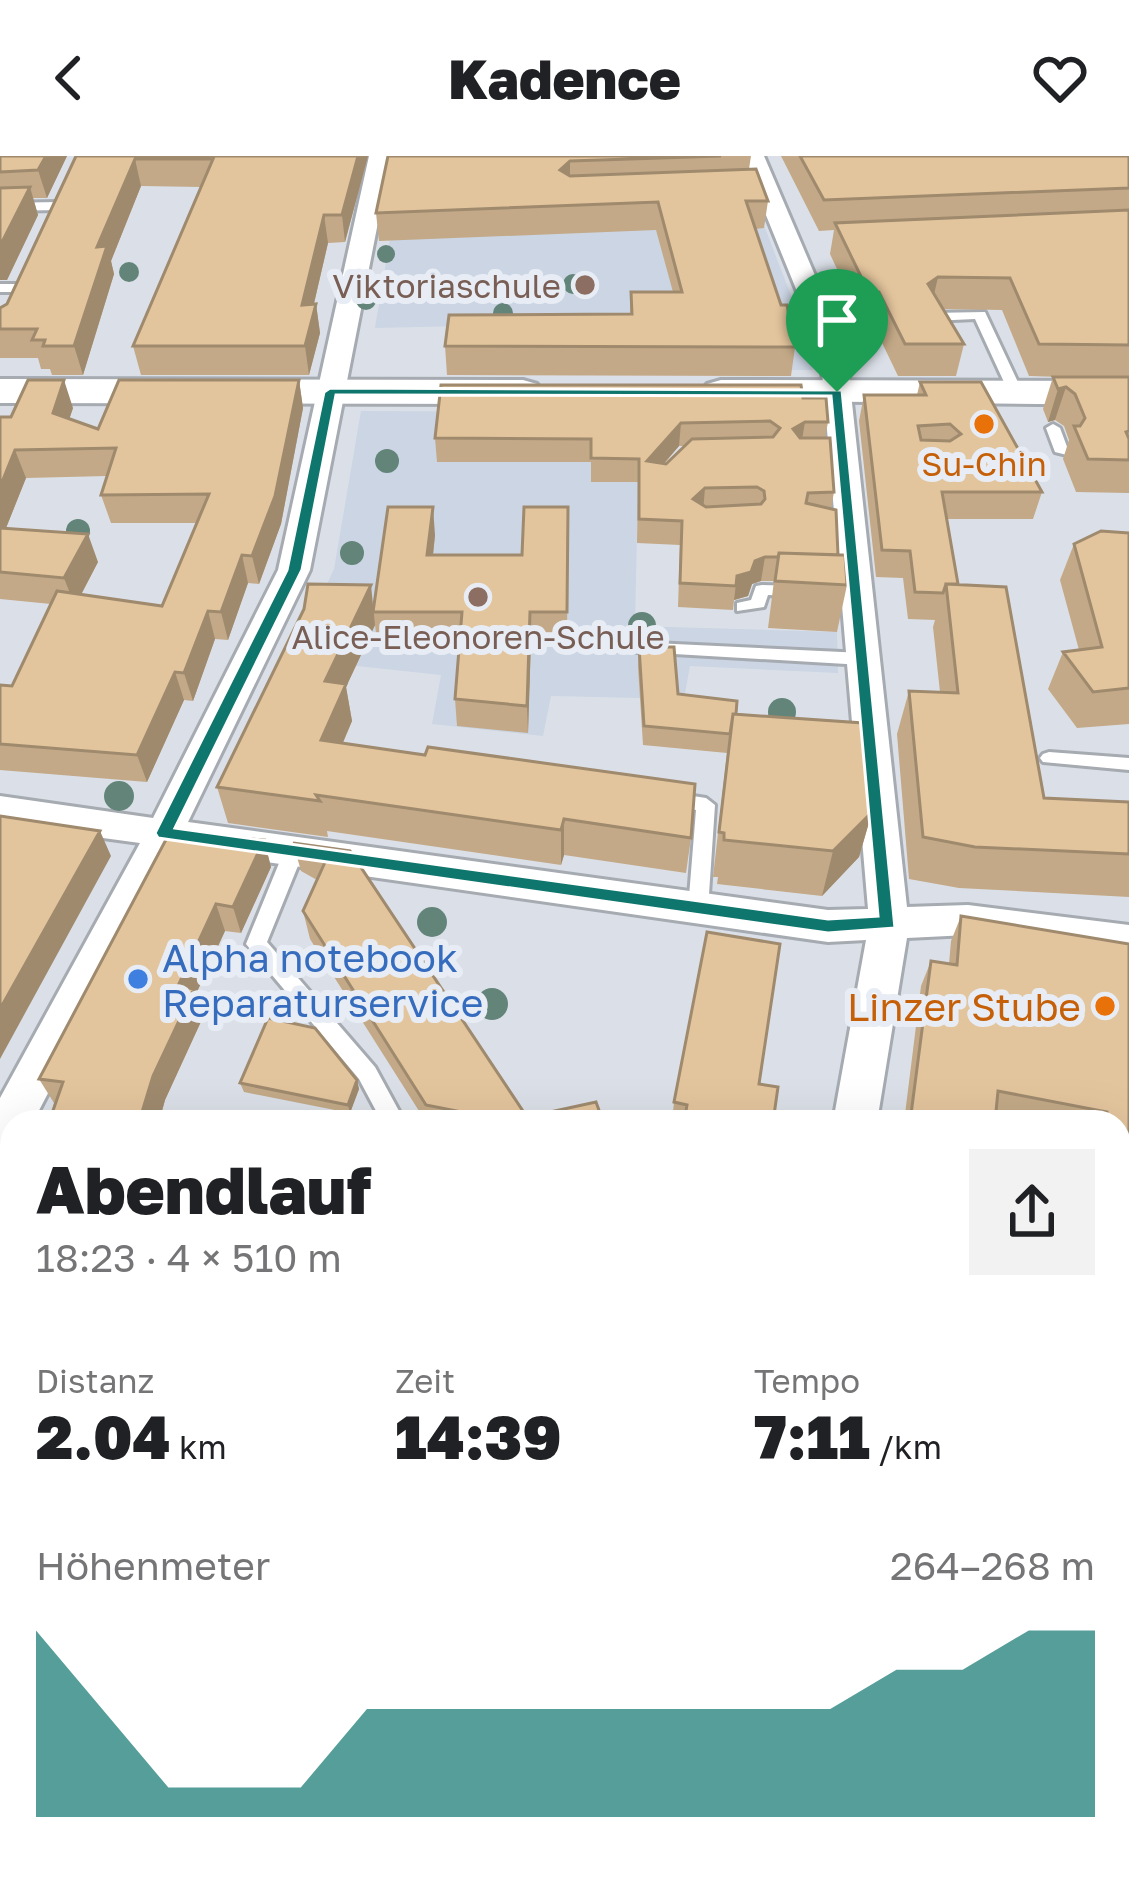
<!DOCTYPE html>
<html lang="de">
<meta charset="utf-8">
<style>
:root{--surface:#fff;--page:#f2f2f2;--text:#202124;--muted:#757577;--accent:#0f766e}
body{margin:0;font-family:"Golos Text",sans-serif;background:var(--page);color:var(--text);height:100vh;display:flex;flex-direction:column;font-size:45px;white-space:nowrap}
*{box-sizing:border-box;margin:0}
p{font-size:39px;color:var(--muted)}
.icon{flex:none;width:66px;height:66px;fill:none;stroke:currentColor;stroke-width:2;stroke-linecap:round;stroke-linejoin:round}
.map{position:relative;flex:1;overflow:hidden}
.details{position:absolute;left:0px;top:954px;width:1131px;height:771px;display:flex;flex-direction:column;background:var(--surface);border-radius:36px 36px 0 0;box-shadow:0 12px 48px #0002}
.details>*{flex:none}
.pin{position:absolute;display:grid;place-items:center;width:102px;height:102px;color:#fff;margin:-123px -51px;border-radius:50% 50% 50% 0;rotate:-45deg;box-shadow:0 0 12px #0007}
.pin .icon{rotate:45deg}
.round{display:grid;place-items:center;flex:none;width:126px;height:126px;border-radius:0px;background:var(--page)}
.headline{display:flex;align-items:center;justify-content:space-between;height:204px;padding:0 36px}
h1{font-size:66px;font-weight:800;line-height:90px}
.metrics{display:grid;grid-template-columns:repeat(3,1fr);gap:18px;height:204px;padding:12px 36px}
.metrics div{display:grid;align-content:center}
.metrics b{font-size:60px;font-weight:800}
.metrics small{font-size:33px;font-weight:400}
.metrics p{font-size:33px}
.chart{height:336px;padding:24px 36px}
.chart p{display:flex;justify-content:space-between}
.chart svg{width:100%;height:216px;margin-top:12px;fill:var(--accent);opacity:.7}
header{display:flex;justify-content:space-between;align-items:center;height:156px;padding:0 36px;background:var(--surface);font-size:54px;font-weight:800}
.map>svg:first-child{display:block}
.built{fill:#cbd5e3}
.lines{fill:none;stroke-linecap:round;stroke-linejoin:round}
.lane-casing{stroke:#a6abb2;stroke-width:6}
.street-casing{stroke:#a6abb2;stroke-width:6}
.secondary-casing{stroke:#a6abb2;stroke-width:6}
.primary-casing{stroke:#bdbebf;stroke-width:6}
.lane{fill:#fff;fill-rule:evenodd}
.street{fill:#fff;fill-rule:evenodd}
.secondary{fill:#fff;fill-rule:evenodd}
.primary{fill:#eb97a9;fill-rule:evenodd}
.tram{stroke:#2c2d31;stroke-width:4.5}
.tree{fill:#638479}
.wall{fill:#c3a987;fill-rule:evenodd}
.shaded-wall{fill:#9f8a6e}
.building{fill:#e3c59d;stroke:#9f8a6e;stroke-width:3;fill-rule:evenodd}
.route{fill:#0f766e;stroke:#fff;stroke-width:3;fill-rule:evenodd}
.education-dot{fill:#8d6e63;stroke:#e8edf5;stroke-width:4.5}
.food-dot{fill:#e8710a;stroke:#e8edf5;stroke-width:4.5}
.shop-dot{fill:#3f7fe0;stroke:#e8edf5;stroke-width:4.5}
.labels{text-anchor:middle;dominant-baseline:central;stroke-width:12;stroke-linejoin:round;paint-order:stroke}
.far-education-label{font-size:33px;fill:#785e54;stroke:#e8edf5;text-anchor:end}
.far-food-label{font-size:33px;fill:#c56008;stroke:#e8edf5}
.shop-label{font-size:39px;fill:#366cbe;stroke:#e8edf5;text-anchor:start}
.food-label{font-size:39px;fill:#c56008;stroke:#e8edf5;text-anchor:end}
</style>
<header><svg class="icon" aria-label="back" viewBox="0 0 24 24"><path d="M15 5l-7 7 7 7"/></svg>Kadence<svg class="icon" aria-label="heart" viewBox="0 0 24 24"><path d="M12 20l-8-8c-3-5 5-10 8-4 3-6 11-1 8 4z"/></svg></header>
<div class="map">
<svg width="1129" height="1724" viewBox="0 0 1129 1724">
<rect width="100%" height="100%" fill="#dbe0e8"/>
<path class="built" d="M745 20 809 186 813 214H633L513 169 375 172 396 47Z
M361 255 592 256 638 326 635 470 837 476 838 517 690 510 684 543 551 540 543 580 432 568 441 519 292 503 334 413Z"/>
<g class="lines">
<g class="lane-casing">
<path id="lane" d="M0 47 59 46 65 50 59 54 0 55Z
M0 128H20L26 132 20 136H0Z
M985 156 1023 237 1021 240 1009 237 975 163 931 165 925 161 931 157Z
M1053 268 1060 272 1069 296 1067 299 1055 296 1046 272Z
M762 429 797 430 805 435 797 440 768 439 764 451 737 455V447L751 444 756 430Z
M612 485 863 497 871 503 863 509 606 494 604 490Z
M1049 596 1129 602V614L1043 606 1040 602 1043 598Z
M667 636 706 642 715 649 708 753 698 761 688 753 696 654 660 648 658 643 660 638Z
M294 688 304 695 267 786 375 911 405 966H382L359 923 246 788 284 695Z"/>
</g>
<g class="street-casing">
<path id="street" d="M369 0H391L310 414 188 666 828 754 868 753 820 192 742 0H764L846 192 907 751 968 749 1129 769V801L968 779 907 782 877 966H833L866 784 828 786 175 693 33 966H12V1000L0 1005V942L140 687 0 668V640L153 662 278 414Z
M961 1713H1023V1724H961Z"/>
</g>
<g class="secondary-casing">
<path id="secondary" d="M0 223 523 224 537 228 543 236 537 244 523 248 0 247Z
M721 224 1129 225V249L707 244 701 236 707 228Z"/>
</g>
<g class="primary-casing">
<path id="primary" d="M0 1305 12 1308V1392L0 1389Z
M1119 1580 1129 1582V1676L1119 1674Z"/>
</g>
<use href="#lane" class="lane"/>
<use href="#street" class="street"/>
<use href="#secondary" class="secondary"/>
<use href="#primary" class="primary"/>
<path class="tram" d="M0 1331 12 1334
M0 1360 12 1363
M1119 1610 1129 1613
M1119 1643 1129 1645"/>
</g>
<g class="tree">
<circle cx="386" cy="98" r="9"/>
<circle cx="129" cy="116" r="10"/>
<circle cx="573" cy="128" r="10"/>
<circle cx="366" cy="144" r="10"/>
<circle cx="503" cy="157" r="10"/>
<circle cx="387" cy="305" r="12"/>
<circle cx="78" cy="375" r="12"/>
<circle cx="352" cy="397" r="12"/>
<circle cx="642" cy="470" r="14"/>
<circle cx="782" cy="556" r="14"/>
<circle cx="119" cy="640" r="15"/>
<circle cx="432" cy="766" r="15"/>
<circle cx="492" cy="848" r="16"/>
</g>
<path class="wall" d="M0 0H67L47 42H33L38 59 7 124H0Z
M76 0H368L345 86 328 87 314 148H316L320 177 309 219H141L133 190 201 31 141 30 111 105 114 118 83 219H52L50 213H41L38 202H0V152L7 148Z
M388 0H751L749 13 768 45 764 72 755 73 795 191 791 220 447 219 445 190 630 158 631 136H673L656 74 379 85 376 57Z
M781 0H1129V337L1076 336 1063 303 1069 284 1064 270 1055 264 1048 266 1043 253 1053 221H1061L1029 220 1002 154 943 153 964 188 956 220H898L873 168 863 169 830 98 834 74 819 75Z
M299 224 303 252 281 368 259 428 248 427 228 484 215 483 193 545 184 544 147 626 0 614V529L12 530 51 448 0 443V261L73 252 69 263 98 273ZM107 320 101 339 111 367H197L162 450 81 439 98 406 6 372 26 322Z
M920 226 1042 336 1033 363H946L958 428 1044 642 1129 646V741L959 732 909 723 897 578 909 535 940 536 933 471 935 464 908 463 903 422 876 421 859 265 864 239H917Z
M803 242 828 266 825 282 834 336 831 353 838 399 847 429 837 476 768 472 774 425H761L752 428 748 440 734 444 733 454 678 451 680 389 637 387 638 326H591V306H437L435 282ZM679 290H684L666 308H664Z
M568 351 567 484H531L528 577 457 570 455 543 460 484H377L375 469 346 531 352 565 343 587 691 682 686 717 564 699 561 709 327 675 328 681 228 667 217 631 435 379 433 399H522Z
M1129 377V568L1077 572 1048 533 1063 496 1079 494 1060 424 1074 388Z
M639 491 678 538 736 558 872 656 859 701 822 740 717 728 718 721H713L727 597 643 589 638 511Z
M264 684 271 711 241 777 225 775 196 838 204 859 165 944 159 966H49L54 947 39 923Z
M293 687 350 695 527 961 600 957 599 966H426L310 783 303 755 317 724 301 715Z
M961 760 1129 788V1093L1119 1090V966H1027L995 960V966H904L921 830 931 805 949 808 951 785Z
M357 924 359 933 350 957 244 936 240 927Z
M759 928 773 966H672L674 946Z
M12 1068V1269L0 1268V1102Z
M1119 1405 1129 1407V1538L1119 1536Z
M748 1713H876L883 1724H753Z"/>
<path class="shaded-wall" d="M46 0H67L47 42 38 14Z
M358 0H368L345 86 342 59Z
M135 3 141 30 111 105 114 118 83 219 74 190 97 91Z
M570 5V32L560 14Z
M30 31 38 59 7 124H0V90Z
M324 59 328 87 307 177 302 149Z
M938 121 931 152 928 128Z
M316 148 320 177 309 219 305 190Z
M64 224 73 252 62 285 53 257Z
M299 224 303 252 281 368 259 428 252 400Z
M1066 231 1055 264 1048 266 1058 233Z
M805 266 801 290 793 273Z
M681 267 679 290 645 329 647 305Z
M15 294 26 322 0 387V331Z
M705 332 703 356 693 343Z
M433 351 435 379 430 427 427 399Z
M88 378 98 406 75 450 64 422Z
M242 399 248 427 228 484 221 456Z
M765 401 761 425 752 428 748 440 734 444 737 420 755 405Z
M371 429 375 469 346 531 352 565 328 621 321 584 325 525Z
M208 455 215 483 193 545 184 517Z
M530 456 531 484 528 577 527 550Z
M175 516 184 544 147 626 137 599Z
M872 656 859 701 822 740 833 695Z
M564 663V699L561 709V674Z
M100 675 111 700 0 903V853Z
M264 684 271 711 241 777 233 751Z
M216 748 225 775 196 838 204 859 165 944 159 966H139L178 830Z
M357 924 359 933 350 957 348 949Z
M600 957 599 966H582Z
M353 1713H363L359 1724H349Z"/>
<path class="building" d="M0 0H46L38 14 0 16Z
M76 0H358L342 59H324L302 149 316 148 305 190H133L213 3H135L97 91 107 90 74 190H43L45 184H32L37 173H0V152L7 148Z
M388 0H721L570 5 560 14 570 20 756 13 768 45H746L781 149H787L795 191 445 190 449 159 632 158 631 136H682L658 46 376 57Z
M800 0H1129V32L824 44Z
M30 31 0 90V32Z
M1129 54V189L1039 188 1010 122 938 121 928 128 964 188H905L879 136 869 137 835 67Z
M1053 221H1129V275L1126 276 1129 283V304L1088 303 1074 270H1080L1085 262 1075 238 1066 231 1058 233Z
M28 224H64L53 257 98 273 119 224H299L275 340 252 400 242 399 221 456 208 455 184 517 175 516 137 599 0 588V529L12 530 57 435 162 450 209 338 101 339 116 292 15 294 0 331V261H11Z
M920 226H981L1042 336H942L958 428H946L943 437 915 436 910 395 882 394 864 239H926ZM950 268 961 278 950 285 921 284 918 270Z
M441 229H801L803 242H826L828 266H805L793 273 800 282H830L834 336 808 337 806 347 836 354 838 399 779 397 778 401H765L755 405 751 416 737 420 736 430 680 427 682 365 639 363V303L591 302V283L435 282ZM770 265 780 272 773 281 692 283 666 308 647 305 681 267ZM757 331 764 335 765 343 761 348 706 351 693 343 705 332Z
M388 351H433L427 399H522L524 351H568L567 456H530L527 550 455 543 462 456H373Z
M0 372 88 378 64 422 0 416Z
M1101 375 1129 377V532L1093 536 1063 496 1102 491 1074 388Z
M779 397 845 399 847 429 775 425Z
M308 428 371 429 325 525 346 528 321 584 425 599 428 591 695 628 691 682 564 663 561 674 316 639 320 645 217 631 304 453Z
M946 428 1006 431 1044 642 1129 646V698L975 691 923 681 909 535 958 537Z
M639 491H674L678 538 737 545 736 558H733L730 578 644 570Z
M733 558 863 567 872 656 833 695 724 684V677L719 676Z
M0 660 100 675 0 853Z
M170 676 264 684 233 751 216 748 178 830 194 833 153 920 139 966H49L63 926 39 923Z
M293 687 350 695 527 961 596 946 600 957 582 966H502L507 965 426 949 303 755 326 704Z
M961 760 1129 788V1068L1119 1066V966H1108L1107 956 998 935 995 966H910L931 805 957 809Z
M707 776 780 788 759 928 778 931 773 966H684L687 949 674 946Z
M268 862 315 872 357 924 348 949 240 927Z
M12 1068V1254L0 1253V1102Z
M1119 1405 1129 1407V1525L1119 1522Z
M0 1430 12 1433V1677L0 1670Z
M132 1713H353L349 1724H128Z
M410 1713H732V1724H447Z
M757 1713H876L883 1724H762Z"/>
<path class="route" d="M330 232 842 234 895 772 828 777 158 682 155 677 287 414 324 236ZM336 239 831 240 878 760 828 763 175 672 302 414Z"/>
<g class="education-dot">
<circle cx="585" cy="129" r="12"/>
<circle cx="478" cy="441" r="12"/>
</g>
<g class="food-dot">
<circle cx="984" cy="268" r="12"/>
<circle cx="1105" cy="850" r="12"/>
</g>
<circle class="shop-dot" cx="138" cy="823" r="12"/>
<g class="labels">
<g class="far-education-label">
<text x="561" y="129">Viktoriaschule</text>
<text x="478" y="480" text-anchor="middle">Alice-Eleonoren-Schule</text>
</g>
<g class="far-food-label">
<text x="984" y="307">Su-Chin</text>
</g>
<g class="shop-label">
<text x="162" y="801">Alpha notebook<tspan x="162" dy="45">Reparaturservice</tspan></text>
</g>
<g class="food-label">
<text x="1081" y="850">Linzer Stube</text>
</g>
</g>
</svg>
<div class="pin" style="left:837px;top:236px;background:#1e9e55"><svg class="icon" aria-label="arrive" viewBox="0 0 24 24"><path d="M6 21V4h12l-3 4 3 4H6"/></svg></div>
<section class="details">
<div class="headline"><div><h1>Abendlauf</h1><p>18:23 · 4 × 510 m</p></div><a class="round"><svg class="icon" aria-label="share" viewBox="0 0 24 24"><path d="M12 15V3M7 8l5-5 5 5M5 13v7h14v-7"/></svg></a></div>
<div class="metrics">
<div><p>Distanz</p><b>2.04<small> km</small></b></div>
<div><p>Zeit</p><b>14:39</b></div>
<div><p>Tempo</p><b>7:11<small> /km</small></b></div>
</div>
<div class="chart"><p><span>Höhenmeter</span>264–268 m</p>
<svg viewBox="0 0 160 44" preserveAspectRatio="none"><path d="M0 44V6L10 22L20 38L30 38L40 38L50 22L60 22L70 22L80 22L90 22L100 22L110 22L120 22L130 14L140 14L150 6L160 6V44z"/></svg>
</div>
</section>
</div>
